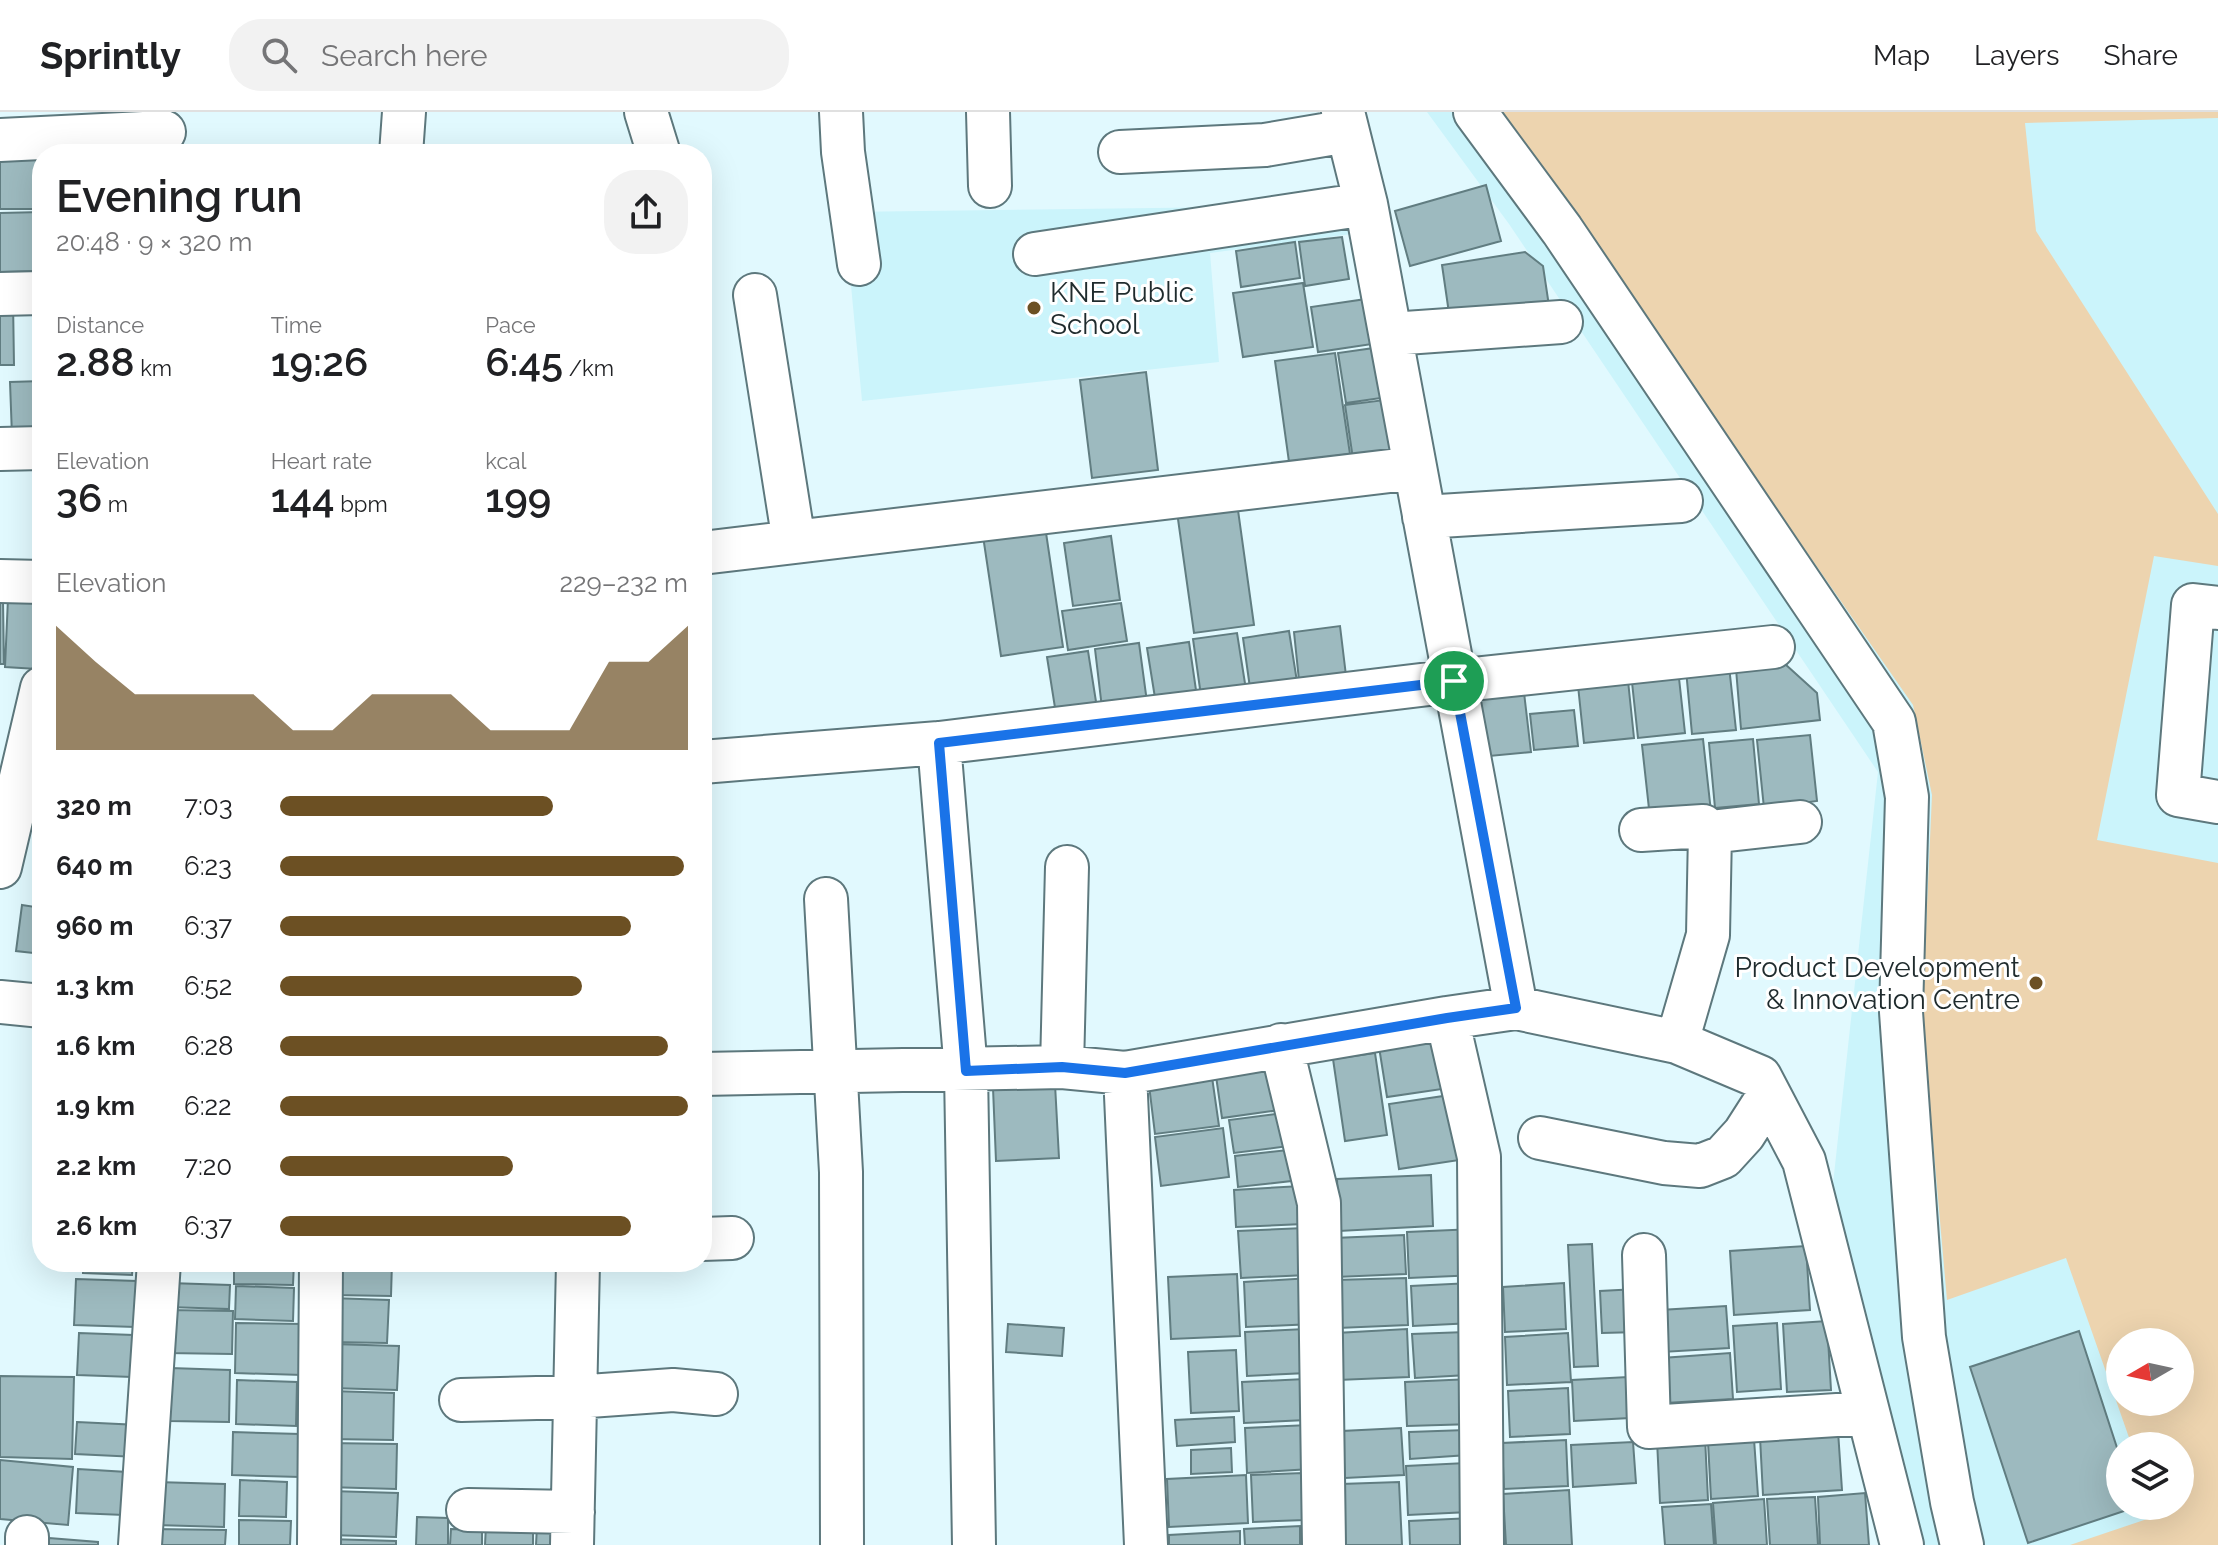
<!DOCTYPE html>
<meta charset="utf-8">
<style>
:root{--surface:#fff;--page:#f2f2f2;--text:#202124;--muted:#757577;--line:#e0e0e0;--accent:#6c5023}
body{margin:0;font-family:Raleway,sans-serif;background:var(--page);color:var(--text);height:100vh;display:flex;flex-direction:column;font-size:30px;white-space:nowrap}
*{box-sizing:border-box;margin:0}
p{font-size:26px;color:var(--muted)}
.icon{flex:none;width:44px;height:44px;fill:none;stroke:currentColor;stroke-width:2;stroke-linecap:round;stroke-linejoin:round}
.map{position:relative;flex:1;overflow:hidden}
.sheet{position:absolute;left:32px;top:32px;width:680px;height:1128px;display:flex;flex-direction:column;background:var(--surface);border-radius:32px;box-shadow:0 8px 32px #0002}
.sheet>*{flex:none}
.needle{width:52px;rotate:261deg}
.tools{position:absolute;left:2106px;top:1216px;display:grid;gap:16px}
.tools a{display:grid;place-items:center;width:88px;height:88px;border-radius:50%;background:var(--surface);box-shadow:0 8px 32px #0002;font-size:40px}
.pin{position:absolute;display:grid;place-items:center;width:68px;height:68px;color:#fff;margin:-34px;border:4px solid #fff;border-radius:50%;box-shadow:0 2px 8px #0007}
.round{display:grid;place-items:center;flex:none;width:84px;height:84px;border-radius:32px;background:var(--page)}
.overview{display:flex;align-items:center;justify-content:space-between;height:136px;padding:0 24px}
h1{font-size:44px;font-weight:600;line-height:60px}
.metrics{display:grid;grid-template-columns:repeat(3,1fr);gap:12px;height:136px;padding:8px 24px}
.metrics div{display:grid;align-content:center}
.metrics b{font-size:40px;font-weight:600}
.metrics small{font-size:22px;font-weight:400}
.metrics p{font-size:22px}
.chart{height:224px;padding:16px 24px}
.chart p{display:flex;justify-content:space-between}
.chart svg{width:100%;height:144px;margin-top:8px;fill:var(--accent);opacity:.7}
ul{padding:0 24px;list-style:none;font-size:26px}
li{display:grid;grid-template-columns:128px 96px 1fr;align-items:center;height:60px}
li i{height:20px;border-radius:10px;background:var(--accent)}
header{display:flex;align-items:center;gap:48px;box-sizing:border-box;height:112px;padding:0 40px;background:var(--surface);border-bottom:2px solid var(--line)}
header strong{font-size:38px}
nav{display:flex;gap:44px;margin-inline-start:auto;font-size:28px}
.search{width:560px;height:72px;background:var(--page);display:flex;align-items:center;gap:20px;box-sizing:border-box;padding:0 28px;border-radius:32px;color:var(--muted);font-size:30px}
.map>svg:first-child{display:block}
.built{fill:#cbf4fb;fill-rule:evenodd}
.green{fill:#edd4af;fill-rule:evenodd}
.building{fill:#9dbabf;stroke:#617d81;stroke-width:2}
.lines{fill:none;stroke-linecap:round;stroke-linejoin:round}
.minor-casing{stroke:#5d787d;stroke-width:46}
.minor{stroke:#fff;stroke-width:42}
.route-casing{stroke:#fff;stroke-width:16}
.route{stroke:#1a73e8;stroke-width:10}
.poi-dot{fill:#6c5023;stroke:#fff;stroke-width:3}
.labels{text-anchor:middle;dominant-baseline:central;stroke-width:6;stroke-linejoin:round;paint-order:stroke}
.poi-label{font-size:28px;fill:#1f2b2d;stroke:#fff;text-anchor:start}
</style>
<header>
<strong>Sprintly</strong>
<div class="search"><svg class="icon" aria-label="search" viewBox="0 0 24 24"><circle cx="10" cy="10" r="6"/><path d="M15 15l6 6"/></svg>Search here</div>
<nav><a>Map</a><a>Layers</a><a>Share</a></nav>
</header>
<div class="map">
<svg width="2218" height="1433" viewBox="0 0 2218 1433">
<rect width="100%" height="100%" fill="#e1f9fe"/>
<path class="built" d="M1427 0H2218V1433H1915L1832 1081 1878 660 1509 112ZM2120 1230H2180V1290H2120ZM2120 1334H2180V1394H2120Z
M1344 86 1352 122 1210 141 1219 250 862 289 844 100 1233 95Z"/>
<path class="green" d="M1501 0H2218V6L2025 11 2036 119 2218 402V454L2154 444 2097 728 2218 751V1433H2070L2156 1404 2153 1394H2180V1334H2132L2066 1146 1947 1188 1922 905 1932 683 1913 593ZM2120 1230H2180V1290H2120Z"/>
<path class="building" d="M40 43 42 97H0V44Z
M1486 73 1501 129 1410 154 1395 99Z
M42 100V159L0 160V101Z
M1342 125 1349 167 1305 174 1299 130Z
M1295 130 1300 166 1241 175 1236 139Z
M1525 140 1543 154 1549 194 1450 208 1442 153Z
M1303 171 1313 235 1243 245 1233 181Z
M1373 186 1379 231 1318 240 1311 195Z
M0 188H13L14 253H0Z
M1381 235 1388 285 1346 291 1338 241Z
M1335 241 1350 342 1289 350 1275 249Z
M1146 260 1158 358 1092 366 1080 268Z
M42 269V323L12 324 10 270Z
M1392 287 1399 340 1353 347 1345 293Z
M1237 391 1254 513 1194 521 1177 400Z
M1045 414 1063 535 1001 544 983 424Z
M1111 424 1120 488 1073 494 1064 431Z
M8 486 40 488 37 557 5 555Z
M0 489H3L4 552H0Z
M1121 491 1127 529 1068 538 1062 499Z
M1340 514 1347 572 1300 578 1294 520Z
M1289 519 1298 576 1251 583 1243 526Z
M1237 521 1247 584 1202 591 1193 527Z
M1189 530 1197 585 1156 592 1147 536Z
M1139 531 1147 590 1102 596 1095 537Z
M1088 539 1097 596 1056 602 1047 545Z
M1785 552 1817 581 1820 608 1741 617 1736 557Z
M1729 554 1736 618 1692 622 1686 558Z
M1678 557 1685 621 1638 626 1631 561Z
M1627 559 1634 626 1584 631 1577 564Z
M1523 572 1531 640 1479 645 1473 577Z
M1574 598 1578 634 1534 638 1530 602Z
M1810 623 1817 689 1764 696 1757 628Z
M1703 627 1711 700 1650 706 1642 633Z
M1753 627 1759 692 1715 696 1709 631Z
M22 793 42 796V842L16 839Z
M1441 925 1449 976 1387 985 1379 935Z
M1375 941 1387 1023 1345 1029 1333 947Z
M1274 949 1280 998 1222 1006 1215 957Z
M1212 965 1219 1014 1155 1022 1149 973Z
M1055 972 1059 1046 996 1049 993 976Z
M1457 982 1466 1047 1399 1057 1389 992Z
M1284 1001 1289 1034 1234 1041 1229 1008Z
M1223 1016 1229 1065 1161 1074 1155 1025Z
M1297 1037 1300 1068 1238 1075 1235 1044Z
M1431 1063 1433 1114 1339 1119 1337 1067Z
M1301 1074 1303 1112 1236 1115 1234 1078Z
M1304 1116 1307 1163 1241 1166 1238 1119Z
M1475 1117 1477 1163 1409 1166 1407 1120Z
M1404 1123 1406 1162 1336 1165 1334 1126Z
M1592 1132 1598 1254 1574 1255 1568 1133Z
M1806 1134 1810 1198 1734 1203 1730 1139Z
M83 1150H133L132 1163 83 1161Z
M234 1150H294L293 1173 234 1172Z
M333 1150H392L391 1184 333 1183Z
M1237 1162 1240 1224 1171 1227 1168 1165Z
M1311 1166 1314 1212 1246 1215 1244 1170Z
M1406 1166 1408 1213 1338 1216 1335 1168Z
M76 1167 137 1169 135 1215 74 1213Z
M169 1171 230 1173 229 1197 168 1195Z
M1471 1171 1473 1211 1413 1214 1411 1174Z
M1564 1171 1566 1217 1505 1220 1503 1175Z
M236 1174 294 1176 293 1209 235 1207Z
M1637 1177 1639 1220 1602 1221 1600 1179Z
M331 1186 389 1188 387 1231 330 1230Z
M1726 1194 1729 1236 1662 1240 1660 1198Z
M168 1198 233 1199 232 1242 167 1241Z
M1827 1209 1831 1278 1787 1280 1783 1212Z
M236 1211 303 1212 302 1263 235 1261Z
M1777 1211 1781 1277 1737 1280 1733 1214Z
M1008 1212 1064 1216 1062 1244 1006 1240Z
M1305 1217 1307 1261 1247 1264 1245 1220Z
M1407 1217 1409 1265 1338 1268 1336 1221Z
M2079 1219 2120 1345V1394L2136 1395 2028 1431 1970 1255Z
M1466 1220 1468 1263 1415 1266 1412 1222Z
M79 1221 133 1223 132 1265 77 1263Z
M1568 1221 1571 1270 1507 1273 1505 1225Z
M332 1232 399 1234 397 1278 331 1276Z
M1236 1238 1239 1299 1191 1301 1188 1240Z
M1730 1241 1733 1287 1665 1291 1662 1246Z
M170 1256 230 1258 229 1310 169 1309Z
M0 1264 74 1265 72 1347 0 1345Z
M1628 1265 1630 1306 1574 1309 1572 1268Z
M1305 1267 1306 1308 1244 1311 1242 1270Z
M1471 1267 1474 1312 1407 1314 1405 1270Z
M237 1268 297 1270 296 1314 236 1312Z
M1568 1276 1570 1322 1510 1325 1508 1279Z
M331 1279 394 1281 393 1328 330 1327Z
M1234 1305 1235 1330 1177 1334 1175 1308Z
M77 1310 139 1313 137 1345 75 1342Z
M1309 1313 1311 1357 1247 1361 1245 1316Z
M1401 1316 1404 1363 1345 1366 1342 1319Z
M1466 1318 1468 1343 1410 1347 1409 1320Z
M1838 1319 1842 1378 1763 1383 1760 1325Z
M233 1320 300 1322V1365L232 1363Z
M1705 1325 1708 1388 1660 1391 1657 1328Z
M1754 1327 1758 1384 1711 1387 1708 1330Z
M1566 1328 1568 1374 1504 1377 1502 1331Z
M1633 1330 1636 1371 1573 1375 1571 1333Z
M327 1331 397 1332 396 1377 326 1375Z
M1231 1336 1232 1360 1191 1362V1338Z
M0 1348 73 1355 68 1413 0 1407Z
M1466 1351 1469 1400 1408 1403 1406 1354Z
M78 1357 127 1360 124 1403 76 1401Z
M1303 1361 1305 1408 1253 1410 1251 1363Z
M1246 1363 1248 1411 1169 1415 1167 1367Z
M240 1368 287 1370 286 1405 239 1404Z
M156 1370 225 1372 224 1415 155 1413Z
M1399 1370 1402 1433H1344L1341 1372Z
M1569 1378 1572 1433H1506L1503 1382Z
M330 1379 398 1381 396 1425 329 1423Z
M1865 1381 1869 1433H1820L1818 1385Z
M1815 1385 1818 1433H1770L1767 1387Z
M1764 1387 1767 1433H1716L1713 1391Z
M1711 1392 1714 1433H1665L1662 1395Z
M417 1405 448 1406V1433H416Z
M1472 1406 1473 1433H1410L1409 1409Z
M239 1408 291 1409 290 1433H239Z
M486 1413 533 1415V1433H485Z
M537 1414H560V1433H536Z
M1300 1414V1433H1245L1244 1417Z
M153 1417 226 1418 225 1433H153Z
M451 1417 482 1418V1433H450Z
M1240 1419V1433H1169V1423Z
M49 1426 98 1430V1433H49Z
M328 1427 396 1429V1433H328Z"/>
<g class="lines">
<g class="minor-casing">
<path id="minor" d="M646 0 659 42
M841 0 843 40 859 152
M988 0 990 74
M1343 0 1366 92 1516 896 1677 930 1760 965 1804 1049 1902 1433
M1475 0 1562 118 1894 610 1907 685 1901 900 1924 1225 1952 1390 1962 1433
M0 28 164 20
M1120 40 1265 33 1347 19
M401 42 404 0
M1035 142 1366 92
M0 182 42 181
M755 183 794 430
M1391 222 1561 210
M0 337 42 336
M1424 405 1681 389
M702 441 1415 356
M0 469 42 470
M2218 496 2193 493 2178 683 2218 690
M939 631 966 959 974 1433
M702 650 939 631 1454 569 1773 535
M1641 718 1703 714 1710 720 1708 823 1677 930
M1710 720 1800 710
M0 755 42 576
M826 787 841 1060 842 1433
M0 890 42 894
M1447 906 1479 1045 1482 1433
M1281 933 1319 1091 1324 1433
M1062 955 1067 755
M1125 961 1146 1433
M702 962 1062 955 1125 961 1447 906 1516 896
M1540 1026 1664 1051 1700 1054 1723 1045 1744 1022 1769 983
M702 1127 732 1126
M1644 1143 1649 1315 1868 1301
M461 1288 575 1285 673 1278 716 1282
M468 1398 573 1400
M27 1433V1425
M140 1433 159 1150
M319 1433 321 1150
M572 1433 578 1150"/>
</g>
<use href="#minor" class="minor"/>
</g>
<g class="lines">
<g class="route-casing">
<path id="route" d="M1454 569 1516 896 1447 906 1125 961 1062 955 966 959 939 631Z"/>
</g>
<use href="#route" class="route"/>
</g>
<g class="poi-dot">
<circle cx="1034" cy="196" r="8"/>
<circle cx="2036" cy="871" r="8"/>
</g>
<g class="labels">
<g class="poi-label">
<text x="1050" y="180">KNE Public<tspan x="1050" dy="32">School</tspan></text>
<text x="2020" y="855" text-anchor="end">Product Development<tspan x="2020" dy="32">&amp; Innovation Centre</tspan></text>
</g>
</g>
</svg>
<div class="tools">
<a><svg class="needle" viewBox="-14 -14 28 28"><path d="M0-13l5 13h-10z" fill="#e53935"/><path d="M0 13l5-13h-10z" fill="#757577"/></svg></a>
<a><svg class="icon" aria-label="layers" viewBox="0 0 24 24"><path d="M12 4l9 5-9 5-9-5zM3 14l9 5 9-5"/></svg></a>
</div>
<div class="pin" style="left:1454px;top:569px;background:#1e9e55"><svg class="icon" aria-label="arrive" viewBox="0 0 24 24"><path d="M6 21V4h12l-3 4 3 4H6"/></svg></div>
<section class="sheet">
<div class="overview"><div><h1>Evening run</h1><p>20:48 · 9 × 320 m</p></div><a class="round"><svg class="icon" aria-label="share" viewBox="0 0 24 24"><path d="M12 15V3M7 8l5-5 5 5M5 13v7h14v-7"/></svg></a></div>
<div class="metrics">
<div><p>Distance</p><b>2.88<small> km</small></b></div>
<div><p>Time</p><b>19:26</b></div>
<div><p>Pace</p><b>6:45<small> /km</small></b></div>
</div>
<div class="metrics">
<div><p>Elevation</p><b>36<small> m</small></b></div>
<div><p>Heart rate</p><b>144<small> bpm</small></b></div>
<div><p>kcal</p><b>199</b></div>
</div>
<div class="chart"><p><span>Elevation</span>229–232 m</p>
<svg viewBox="0 0 160 44" preserveAspectRatio="none"><path d="M0 44V6L10 17L20 27L30 27L40 27L50 27L60 38L70 38L80 27L90 27L100 27L110 38L120 38L130 38L140 17L150 17L160 6V44z"/></svg>
</div>
<ul>
<li><b>320 m</b>7:03<i style="width:67%"></i></li>
<li><b>640 m</b>6:23<i style="width:99%"></i></li>
<li><b>960 m</b>6:37<i style="width:86%"></i></li>
<li><b>1.3 km</b>6:52<i style="width:74%"></i></li>
<li><b>1.6 km</b>6:28<i style="width:95%"></i></li>
<li><b>1.9 km</b>6:22<i style="width:100%"></i></li>
<li><b>2.2 km</b>7:20<i style="width:57%"></i></li>
<li><b>2.6 km</b>6:37<i style="width:86%"></i></li>
</ul>
</section>
</div>
